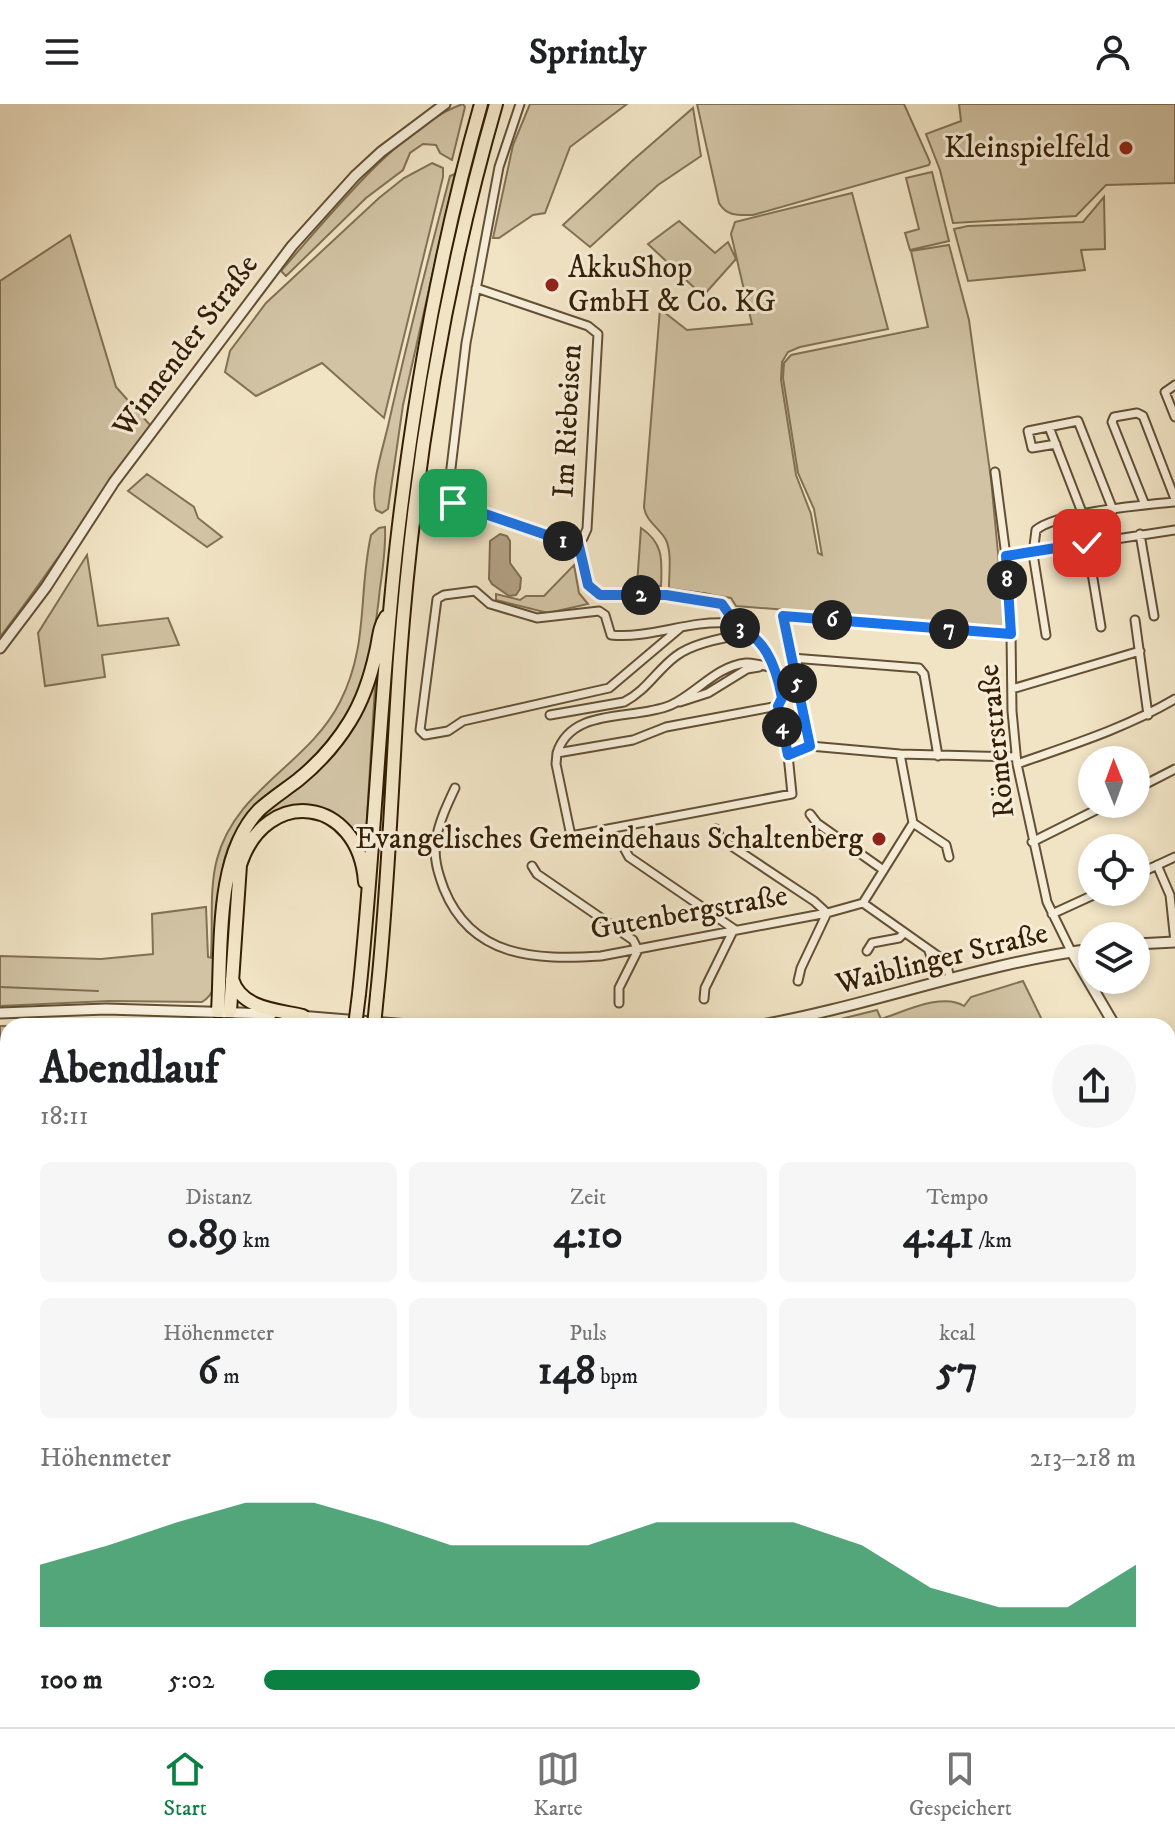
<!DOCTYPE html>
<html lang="de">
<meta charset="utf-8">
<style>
:root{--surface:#fff;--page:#f6f6f6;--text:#202124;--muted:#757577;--line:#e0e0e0;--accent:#0b8043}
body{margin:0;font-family:"IM FELL DW Pica",serif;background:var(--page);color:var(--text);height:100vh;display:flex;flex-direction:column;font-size:30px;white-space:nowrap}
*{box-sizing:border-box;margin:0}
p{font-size:26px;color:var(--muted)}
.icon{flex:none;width:44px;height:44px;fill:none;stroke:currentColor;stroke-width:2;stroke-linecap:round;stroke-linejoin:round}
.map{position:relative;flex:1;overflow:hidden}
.drawer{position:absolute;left:0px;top:914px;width:1176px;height:710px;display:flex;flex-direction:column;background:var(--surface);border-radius:24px 24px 0 0;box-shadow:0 4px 12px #0003}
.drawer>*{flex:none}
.needle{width:52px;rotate:359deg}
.buttons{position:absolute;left:1078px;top:642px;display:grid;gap:16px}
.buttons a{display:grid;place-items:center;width:72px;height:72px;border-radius:50%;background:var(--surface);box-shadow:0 4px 12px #0003;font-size:40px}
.pin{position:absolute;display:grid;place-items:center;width:68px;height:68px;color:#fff;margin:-34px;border-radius:16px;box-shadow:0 4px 12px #0006}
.km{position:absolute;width:40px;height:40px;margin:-20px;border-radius:50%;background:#222;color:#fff;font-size:22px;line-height:40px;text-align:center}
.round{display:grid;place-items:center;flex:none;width:84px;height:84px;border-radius:42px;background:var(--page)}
.overview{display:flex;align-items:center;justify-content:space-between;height:136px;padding:0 40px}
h1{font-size:44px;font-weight:700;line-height:60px}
.stats{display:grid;grid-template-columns:repeat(3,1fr);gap:12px;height:136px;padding:8px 40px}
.stats div{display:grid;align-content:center;border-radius:12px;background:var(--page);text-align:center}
.stats b{font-size:40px;font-weight:700}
.stats small{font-size:22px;font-weight:400}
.stats p{font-size:22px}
.chart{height:224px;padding:16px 40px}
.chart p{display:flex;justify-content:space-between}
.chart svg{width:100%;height:144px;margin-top:8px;fill:var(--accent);opacity:.7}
ul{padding:0 40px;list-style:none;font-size:26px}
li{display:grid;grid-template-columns:128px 96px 1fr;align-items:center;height:60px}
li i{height:20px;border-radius:10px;background:var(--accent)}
header{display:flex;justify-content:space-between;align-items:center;height:104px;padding:0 40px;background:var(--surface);font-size:36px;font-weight:700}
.menu{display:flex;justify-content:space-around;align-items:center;height:112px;border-top:2px solid var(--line);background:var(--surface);font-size:22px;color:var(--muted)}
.menu a{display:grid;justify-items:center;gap:4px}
.menu .selected{color:var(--accent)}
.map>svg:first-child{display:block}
.green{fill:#d1c3a4;stroke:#827154;stroke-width:2}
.water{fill:#b1a184;stroke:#7f6d51;stroke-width:2}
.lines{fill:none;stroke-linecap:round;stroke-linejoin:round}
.stream{stroke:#7f6d51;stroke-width:2}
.minor-casing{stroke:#635035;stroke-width:11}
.tertiary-casing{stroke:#635035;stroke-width:13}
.trunk-casing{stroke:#341f05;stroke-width:16}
.minor{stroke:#f6edd9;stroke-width:7}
.tertiary{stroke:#f6edd9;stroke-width:9}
.trunk{stroke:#f1e4c5;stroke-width:12}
.trunk-bridge-casing{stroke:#341f05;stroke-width:16;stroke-linecap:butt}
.trunk-bridge{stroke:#f1e4c5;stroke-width:12}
.route-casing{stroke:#fff;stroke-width:16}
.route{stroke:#1a73e8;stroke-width:10}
.poi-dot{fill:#8f2418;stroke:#f6edd9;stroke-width:3}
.labels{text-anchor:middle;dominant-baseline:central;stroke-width:6;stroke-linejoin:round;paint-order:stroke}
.poi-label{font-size:30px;fill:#341f05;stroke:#f6edd9;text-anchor:end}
.street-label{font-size:30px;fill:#341f05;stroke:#f6edd9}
</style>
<header><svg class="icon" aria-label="menu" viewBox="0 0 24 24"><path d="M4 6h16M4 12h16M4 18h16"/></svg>Sprintly<svg class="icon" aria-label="person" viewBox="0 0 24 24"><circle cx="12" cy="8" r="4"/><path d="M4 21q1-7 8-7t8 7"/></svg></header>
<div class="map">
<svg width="1175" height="1623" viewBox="0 0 1175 1623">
<rect width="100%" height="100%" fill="#f1e4c5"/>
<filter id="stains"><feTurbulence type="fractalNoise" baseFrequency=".0025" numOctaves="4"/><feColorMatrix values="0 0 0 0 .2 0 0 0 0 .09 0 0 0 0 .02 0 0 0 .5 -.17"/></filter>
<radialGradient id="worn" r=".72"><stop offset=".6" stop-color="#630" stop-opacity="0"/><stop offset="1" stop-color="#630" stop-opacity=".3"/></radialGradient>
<path class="green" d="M463 0 465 3 452 56 440 49 436 41 423 40 410 49 403 66 366 94 286 172 281 167C324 118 402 20 463 0Z
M530 0H627L570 43 545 109 533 111 499 134H493L513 41Z
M697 0H904L930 58 929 61 753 111C739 111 727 113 719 99Z
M959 0H1175V79L1106 81 1076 112 953 119 940 66 926 30 961 17Z
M693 4 701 52 658 81 590 143 563 121 632 57Z
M432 59 443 64V73L384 314 322 259 256 292 225 268 230 247 266 199 379 94 404 74Z
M932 68 949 137 910 146 905 129 919 125 906 74Z
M455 70 403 301 388 405 382 409 376 406C369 386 383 344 388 322 407 238 428 155 450 72Z
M852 89 888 225 800 243 788 248 782 258 781 276 796 371 811 410 818 449 822 451 814 405 798 369 783 274 784 259 791 251 928 223 911 147 949 141 969 216 991 375 1005 523 736 502 731 494 669 484C669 470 672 449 666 436 659 423 646 418 644 403L660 205 687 226 752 220 731 130 735 118Z
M1104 93 1105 145 1081 146 1085 166 968 177 954 125 968 122 1083 118Z
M679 117 715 149 728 138 736 155 703 192 648 140Z
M70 131 116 283 151 322C99 391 53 465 0 533V177Z
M147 370 194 403 198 414 222 433 207 443 128 387Z
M385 423C386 444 383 464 380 484 373 555 359 616 303 665 275 689 243 708 228 744 216 777 219 819 217 853L211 852C213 821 209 785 217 755 236 684 308 661 340 598 369 541 358 490 371 431L379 424Z
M641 424C664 439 662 457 661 482L637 481Z
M87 451 98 522 168 514 179 541 102 551 105 573 45 582 38 529Z
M574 461 579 489 588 500 548 509 496 496V490L520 496 526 492H544Z
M376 566 365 746 345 721 316 706 250 730 227 894H224L233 758 255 717 326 655Z
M206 803 208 853 216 855C215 872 218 889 202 898L109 897 0 902V852L101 855 153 850 152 810Z
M1023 877 1045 922H812L877 906 881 915C903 908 943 888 964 902L971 893Z
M213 919 253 922H8V1048L0 1020V922Z
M1175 1266V1602L1168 1599V1272Z
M0 1435 8 1445V1525L0 1531Z
M965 1616H1166L1162 1623H959Z"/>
<path class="water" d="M500 430 507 432 510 437V459L521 474 520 485 516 491 509 492 492 480 489 475 490 437Z"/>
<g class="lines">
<path class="stream" d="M0 883 98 887
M1168 1267 1175 1260
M962 1623 968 1616"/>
<g class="minor-casing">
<path id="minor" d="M520 0 499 63 466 239 448 389 457 402 564 437 578 438
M476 184 588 222 598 230 587 425 583 434 578 438
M1175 281 1165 288 1175 313
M1049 323 1083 411
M1056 340 1032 344 1028 327 1078 317 1113 406
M995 368 1006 452 1011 530 1012 607 1017 660 1047 798 1071 847
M1145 401 1112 318 1114 313 1137 309 1143 312 1175 395
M1140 430 1154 512
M578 438C583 450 583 476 591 485 610 506 735 470 728 519
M1087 439 1101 523
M1006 452 1175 426
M1135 516 1148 611
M680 524 609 584 463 617 448 627 425 631 420 626 437 495 444 491 475 487 490 500 537 514 599 507 605 511 611 531C650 535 689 516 728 519 737 520 743 526 749 531 774 549 777 565 782 594L778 602 788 651 810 642 900 650 1016 653
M1046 531 1033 450 1036 426C1057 408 1145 401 1175 398
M792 554 919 564 924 570 938 652
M1012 585 1140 547
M680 598 708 589 747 565 759 563
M778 602 666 623 633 636 557 649 556 660 571 732 792 690 788 651
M550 611 624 598C646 587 657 566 676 552 693 539 726 533 748 530
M810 642 783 512 1011 530
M557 649C572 602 634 617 671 601 696 590 716 562 746 559 755 558 767 563 776 565
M1017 660C1071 641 1126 624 1175 595
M455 684C447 701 439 718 436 736 433 753 438 769 444 785 472 854 535 856 601 852L827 809 863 799 913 719 900 650
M1136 685 1175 665
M810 710 817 719 882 765
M913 719 946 741 949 753
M716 725 721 735 814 797 827 809 801 864 798 877
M1032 738 1108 700
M623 742 629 753 734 825 705 884 704 895
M1157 761 1170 791 1175 838
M532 762 537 770 633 836 638 846 619 884V899
M1136 771 1175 753
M863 799 938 852 947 862 950 874
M1052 810 1100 788
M867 847 872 839 899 834 904 829
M929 847 939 877
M1168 993H1175
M0 1198 8 1196
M0 1202 8 1204"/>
</g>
<g class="tertiary-casing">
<path id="tertiary" d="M0 544 46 483 114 378 292 142 355 72 381 48 445 0
M1136 840 1175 838
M1071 847 1115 922
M0 909 106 905 272 910
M299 912 421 922
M756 922C870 902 978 860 1092 845
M1168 1014 1175 1024
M0 1059 8 1091
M0 1303 8 1289"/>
</g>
<g class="trunk-casing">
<path id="trunk" d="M232 875C241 905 277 906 303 912
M359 890C375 740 380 588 397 438 414 290 440 143 481 0
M377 891C389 779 392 666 400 553 414 366 444 180 496 0
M218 907C222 845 214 753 259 706 271 695 285 686 298 676 319 659 336 640 350 617 363 596 371 571 376 548 379 536 379 523 386 513
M230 907 240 761C266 681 359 693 365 778
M0 1546 8 1540
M0 1563 8 1557"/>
</g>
<use href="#minor" class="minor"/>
<use href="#tertiary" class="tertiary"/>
<use href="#trunk" class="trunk"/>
<g class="trunk-bridge-casing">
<path id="trunk-bridge" d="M355 922 359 890
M374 922 377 891"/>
</g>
<use href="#trunk-bridge" class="trunk-bridge"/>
</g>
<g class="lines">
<g class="route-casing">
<path id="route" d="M453 399 564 437 578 438 588 481 600 491H666L722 500 729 510 728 519C764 529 776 561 782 594L778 602 788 651 810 642 783 512 1011 530 1006 452 1087 439"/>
</g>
<use href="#route" class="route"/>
</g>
<g class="poi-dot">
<circle cx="1126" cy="44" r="8"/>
<circle cx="552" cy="181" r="8"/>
<circle cx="879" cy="735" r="8"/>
</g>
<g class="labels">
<g class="poi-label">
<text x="1110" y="44">Kleinspielfeld</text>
<text x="568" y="164" text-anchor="start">AkkuShop<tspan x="568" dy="34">GmbH &amp; Co. KG</tspan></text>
<text x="863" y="735">Evangelisches Gemeindehaus Schaltenberg</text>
</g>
<g class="street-label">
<text transform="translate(186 242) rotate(-53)">Winnender Straße</text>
<text transform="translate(568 317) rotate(-87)">Im Riebeisen</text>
<text transform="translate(997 637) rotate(-96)">Römerstraße</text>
<text transform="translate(689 809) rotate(-10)">Gutenbergstraße</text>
<text transform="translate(942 855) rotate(-14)">Waiblinger Straße</text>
</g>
</g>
<rect width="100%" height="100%" filter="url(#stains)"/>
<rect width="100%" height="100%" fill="url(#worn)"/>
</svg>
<div class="buttons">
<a><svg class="needle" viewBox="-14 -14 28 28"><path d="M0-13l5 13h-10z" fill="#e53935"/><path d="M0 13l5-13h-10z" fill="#757577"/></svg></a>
<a><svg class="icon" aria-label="locate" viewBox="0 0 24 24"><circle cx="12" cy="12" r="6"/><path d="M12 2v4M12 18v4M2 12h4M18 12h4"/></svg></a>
<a><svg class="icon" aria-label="layers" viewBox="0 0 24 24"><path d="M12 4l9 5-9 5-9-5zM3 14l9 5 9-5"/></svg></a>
</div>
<div class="pin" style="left:453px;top:399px;background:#1e9e55"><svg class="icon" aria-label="arrive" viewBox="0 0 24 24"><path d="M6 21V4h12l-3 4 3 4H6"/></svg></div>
<div class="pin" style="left:1087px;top:439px;background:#d93025"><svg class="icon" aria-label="check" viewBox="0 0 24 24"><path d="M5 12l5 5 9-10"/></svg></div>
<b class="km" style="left:563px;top:437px">1</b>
<b class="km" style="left:641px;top:491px">2</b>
<b class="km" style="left:740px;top:524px">3</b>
<b class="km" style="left:782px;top:623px">4</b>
<b class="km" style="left:797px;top:579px">5</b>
<b class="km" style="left:832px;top:516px">6</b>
<b class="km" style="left:949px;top:525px">7</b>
<b class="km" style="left:1007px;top:476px">8</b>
<section class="drawer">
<div class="overview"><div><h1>Abendlauf</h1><p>18:11</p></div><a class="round"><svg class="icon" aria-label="share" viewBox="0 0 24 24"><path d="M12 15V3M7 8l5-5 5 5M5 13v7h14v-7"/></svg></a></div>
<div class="stats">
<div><p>Distanz</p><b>0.89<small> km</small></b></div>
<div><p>Zeit</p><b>4:10</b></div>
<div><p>Tempo</p><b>4:41<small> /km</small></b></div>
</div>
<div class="stats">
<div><p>Höhenmeter</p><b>6<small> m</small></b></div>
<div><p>Puls</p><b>148<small> bpm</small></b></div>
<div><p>kcal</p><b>57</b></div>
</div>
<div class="chart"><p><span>Höhenmeter</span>213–218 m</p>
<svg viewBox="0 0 160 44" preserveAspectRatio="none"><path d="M0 44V25L10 19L20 12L30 6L40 6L50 12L60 19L70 19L80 19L90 12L100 12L110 12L120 19L130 32L140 38L150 38L160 25V44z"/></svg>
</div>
<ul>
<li><b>100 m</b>5:02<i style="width:50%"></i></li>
</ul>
</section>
</div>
<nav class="menu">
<a class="selected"><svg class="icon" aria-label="home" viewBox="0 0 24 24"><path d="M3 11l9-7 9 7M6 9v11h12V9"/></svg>Start</a>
<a><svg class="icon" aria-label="map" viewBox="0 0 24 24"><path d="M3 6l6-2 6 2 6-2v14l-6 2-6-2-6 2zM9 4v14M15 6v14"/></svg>Karte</a>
<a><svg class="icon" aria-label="saved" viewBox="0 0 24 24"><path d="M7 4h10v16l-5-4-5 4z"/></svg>Gespeichert</a>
</nav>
